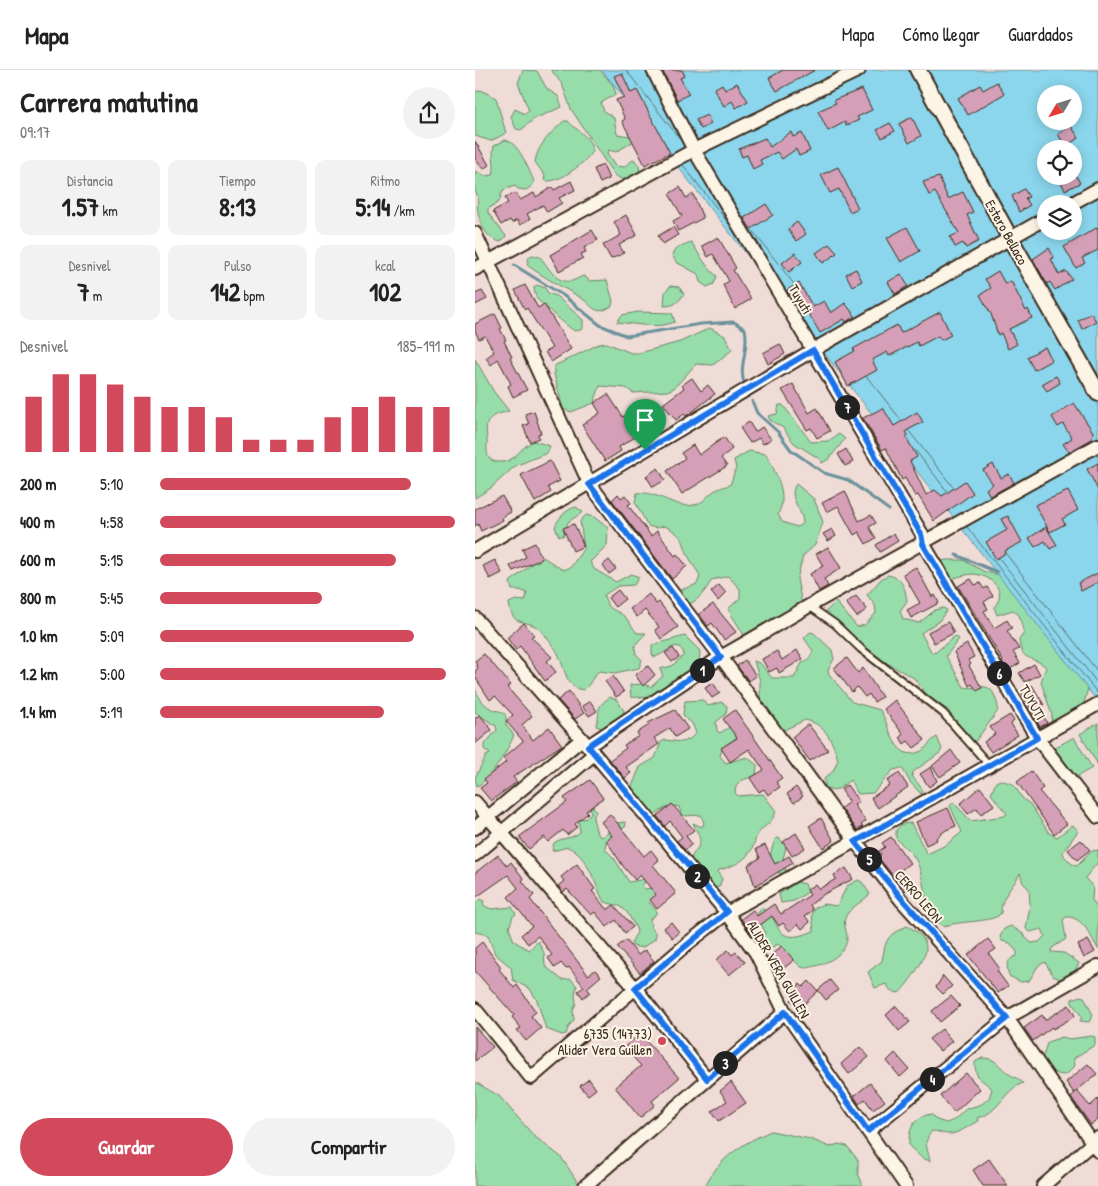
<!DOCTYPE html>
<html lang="es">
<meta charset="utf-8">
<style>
:root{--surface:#fff;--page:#f2f2f2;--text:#222;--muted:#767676;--line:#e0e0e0;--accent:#d1495b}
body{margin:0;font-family:"Patrick Hand",sans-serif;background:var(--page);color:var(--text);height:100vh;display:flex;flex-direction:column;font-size:19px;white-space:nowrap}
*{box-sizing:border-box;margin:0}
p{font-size:16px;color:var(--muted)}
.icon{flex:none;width:28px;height:28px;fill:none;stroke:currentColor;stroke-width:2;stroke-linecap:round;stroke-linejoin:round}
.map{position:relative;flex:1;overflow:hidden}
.panel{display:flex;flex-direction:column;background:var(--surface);width:475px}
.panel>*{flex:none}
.needle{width:32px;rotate:232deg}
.controls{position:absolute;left:562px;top:15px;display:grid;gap:10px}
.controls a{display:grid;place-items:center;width:45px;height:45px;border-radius:50%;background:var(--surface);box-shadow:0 2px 12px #0003;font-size:25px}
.pin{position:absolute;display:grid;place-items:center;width:42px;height:42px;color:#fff;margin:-51px -21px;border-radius:50% 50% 50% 0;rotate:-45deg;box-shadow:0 0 5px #0007}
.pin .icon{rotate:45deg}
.km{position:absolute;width:25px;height:25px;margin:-12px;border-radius:50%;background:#222;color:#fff;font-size:14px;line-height:25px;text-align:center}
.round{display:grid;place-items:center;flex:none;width:52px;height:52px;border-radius:26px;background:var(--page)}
.head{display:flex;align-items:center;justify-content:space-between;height:85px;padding:0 20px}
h1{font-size:28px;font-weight:700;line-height:38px}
.metrics{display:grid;grid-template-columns:repeat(3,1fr);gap:8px;height:85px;padding:5px 20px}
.metrics div{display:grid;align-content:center;border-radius:10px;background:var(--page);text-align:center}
.metrics b{font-size:25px;font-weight:700}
.metrics small{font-size:14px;font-weight:400}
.metrics p{font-size:14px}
.chart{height:140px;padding:10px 20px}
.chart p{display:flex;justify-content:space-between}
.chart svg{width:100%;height:90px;margin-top:5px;stroke:var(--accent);stroke-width:6}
.action{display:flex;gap:10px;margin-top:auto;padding:10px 20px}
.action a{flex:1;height:58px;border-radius:30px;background:var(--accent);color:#fff;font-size:20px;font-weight:700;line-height:58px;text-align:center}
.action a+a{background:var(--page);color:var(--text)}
ul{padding:0 20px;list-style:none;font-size:16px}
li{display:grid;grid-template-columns:80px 60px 1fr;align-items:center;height:38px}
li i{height:12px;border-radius:6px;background:var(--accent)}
header{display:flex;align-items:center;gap:30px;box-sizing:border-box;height:70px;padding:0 25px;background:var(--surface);border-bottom:1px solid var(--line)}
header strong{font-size:24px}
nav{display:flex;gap:28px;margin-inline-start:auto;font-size:18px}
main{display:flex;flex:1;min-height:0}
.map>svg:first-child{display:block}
.green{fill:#97ddaa;stroke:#698464}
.water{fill:#8bd6ec;stroke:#6b919a;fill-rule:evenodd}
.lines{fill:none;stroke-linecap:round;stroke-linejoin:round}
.shore{stroke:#5b6f70;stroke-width:1}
.stream{stroke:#6b919a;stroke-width:3}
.building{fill:#d5a0b7;stroke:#3b2a1e}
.service-casing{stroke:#3b2a1e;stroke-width:10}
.minor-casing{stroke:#3b2a1e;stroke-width:16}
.tertiary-casing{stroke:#3b2a1e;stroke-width:19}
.service{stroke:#fcf5e5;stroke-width:6}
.minor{stroke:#fcf5e5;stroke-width:12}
.tertiary{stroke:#fcf5e5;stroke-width:15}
.route-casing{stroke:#fff;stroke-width:10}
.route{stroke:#1a73e8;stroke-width:6}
.poi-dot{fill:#d1495b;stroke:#fcf5e5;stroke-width:2}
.labels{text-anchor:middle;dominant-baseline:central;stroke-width:4;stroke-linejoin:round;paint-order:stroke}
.street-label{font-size:14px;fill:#3b2a1e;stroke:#fcf5e5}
.poi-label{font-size:14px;fill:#3b2a1e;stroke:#fcf5e5;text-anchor:end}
</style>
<header>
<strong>Mapa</strong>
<nav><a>Mapa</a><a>Cómo llegar</a><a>Guardados</a></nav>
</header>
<main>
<section class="panel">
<div class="head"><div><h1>Carrera matutina</h1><p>09:17</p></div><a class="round"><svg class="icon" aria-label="share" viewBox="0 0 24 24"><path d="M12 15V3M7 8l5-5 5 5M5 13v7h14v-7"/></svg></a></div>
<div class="metrics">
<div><p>Distancia</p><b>1.57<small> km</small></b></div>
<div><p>Tiempo</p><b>8:13</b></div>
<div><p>Ritmo</p><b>5:14<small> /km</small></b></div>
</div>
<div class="metrics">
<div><p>Desnivel</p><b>7<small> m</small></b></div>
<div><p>Pulso</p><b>142<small> bpm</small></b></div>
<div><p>kcal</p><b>102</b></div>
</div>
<div class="chart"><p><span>Desnivel</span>185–191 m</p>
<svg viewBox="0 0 160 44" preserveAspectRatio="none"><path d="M5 44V17M15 44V6M25 44V6M35 44V11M45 44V17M55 44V22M65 44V22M75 44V27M85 44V38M95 44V38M105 44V38M115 44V27M125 44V22M135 44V17M145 44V22M155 44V22"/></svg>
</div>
<ul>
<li><b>200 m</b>5:10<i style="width:85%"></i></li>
<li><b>400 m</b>4:58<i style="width:100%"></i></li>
<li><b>600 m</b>5:15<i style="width:80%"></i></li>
<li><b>800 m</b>5:45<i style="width:55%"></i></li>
<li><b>1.0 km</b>5:09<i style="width:86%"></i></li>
<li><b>1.2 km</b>5:00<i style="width:97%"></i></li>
<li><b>1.4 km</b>5:19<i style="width:76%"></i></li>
</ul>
<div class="action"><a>Guardar</a><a>Compartir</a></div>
</section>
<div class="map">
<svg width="623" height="1116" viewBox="0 0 623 1116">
<rect width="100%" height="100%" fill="#f0dcd7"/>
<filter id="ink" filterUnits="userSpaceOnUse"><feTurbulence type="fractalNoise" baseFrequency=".02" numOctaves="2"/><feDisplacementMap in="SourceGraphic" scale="10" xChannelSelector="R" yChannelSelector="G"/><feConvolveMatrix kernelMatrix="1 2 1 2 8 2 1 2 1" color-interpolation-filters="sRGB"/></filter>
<g filter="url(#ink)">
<path class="green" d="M48 0 62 1 72 19 83 26 87 37 59 49 46 60 41 59 36 47 40 39 50 44 54 41 43 13Z
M76 0H125L138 15 141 24 126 33 129 41 139 48 142 64 155 66 159 71 141 82 133 80 132 84 140 96 149 97 159 89 164 96 165 104 150 111 139 105 96 39 87 14Z
M6 20 21 28 31 63 16 71 0 66V22Z
M89 51H93C101 61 118 67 117 82 110 93 81 116 69 110L70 106 60 92C62 75 77 62 89 51Z
M30 70C44 72 53 99 59 111L58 115 51 120 43 119 40 116 28 120 24 132 13 139V143L31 166 26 172C8 169 0 144 3 127L0 121V101L10 106 18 105C21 94 16 86 19 76Z
M216 172C224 183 232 199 242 206L239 214 232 217 225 212 223 204 201 192 197 185 201 178Z
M57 185 65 187C74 197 80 214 97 211 101 210 104 207 109 206L115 211 132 210 138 231 137 236C132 239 127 242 122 240 116 238 112 231 106 228 88 217 69 208 52 195L54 187Z
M62 215 70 218 73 223 81 226 105 247 108 250V259L100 261C96 260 66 233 62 229 60 225 59 221 59 217Z
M195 216 204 217 209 224C203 233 199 236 189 236L190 223Z
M163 242 197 243 200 252C181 259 162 254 142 252L147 245Z
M235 258 250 266 257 280 238 295 221 294 199 318 192 321 158 323 151 318 125 316 119 333 96 342 88 339 79 304V296L124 274 132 273 156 283H164L205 272Z
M0 289 19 322 34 341C28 343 19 344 16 348 10 354 11 360 12 367 13 377 7 393 27 392 40 392 47 375 59 371L75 376 72 383 40 396 16 418 0 428Z
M304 335H308L336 372 353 371 364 364 370 369 354 389 347 393 345 389 319 373 308 358 295 350 293 346 302 344Z
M274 381 291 384C300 402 314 424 303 444L307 452 322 457 328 453C327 437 312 429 321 414L339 429 348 452 340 475 328 486 324 501 322 509 327 534 277 564 269 565 253 539 265 528V519L253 506 237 510C229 522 223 533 208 536L204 529 206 520 222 514 225 506C222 500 219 497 216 491 205 472 214 469 190 456L181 458 173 456 160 432 162 423C181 420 200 439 219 435 229 433 233 424 241 420 245 418 251 416 255 415L261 398 259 390Z
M101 437 108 442 93 452 88 466H84L80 457C83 448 92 439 101 437Z
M111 445 119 447 133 458 132 475 115 492 119 499 141 512 156 504 164 507 159 515 143 516 129 525C133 543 142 538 152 549 155 553 158 558 162 563H171L160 575 161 584 167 590 164 598 140 603 124 601C117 607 116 614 109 620 87 619 91 590 78 576 74 571 69 562 63 558 49 548 37 558 34 533L41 530 50 531 52 523 45 520H37L35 512 60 491 68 487 88 500 96 497 109 478 105 451Z
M471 490H488L510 502 527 505 614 615 605 647 576 654 577 645 566 612 571 597C558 585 546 593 544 570L549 563 544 545 538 540 522 545 519 537C534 521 515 504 497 504 489 505 481 507 474 510L463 492Z
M413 505C428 508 430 518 432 531L425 541 428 549 444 553 460 540 468 538 472 540 464 551 446 563 457 583 461 582 480 566 484 569 471 586 489 617C502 620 514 610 520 627 522 632 524 637 522 642L499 673 483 659 473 640 455 629 439 608 376 573 351 552 348 544 361 532 382 557 390 555 401 543 400 535 392 525 406 509Z
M335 562 339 563 357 580 359 589 353 600 354 604 377 632 405 640C415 655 419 692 444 682 451 680 454 671 462 667L467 679 465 683 438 702 437 706 448 720 446 724 435 712 427 698 418 700 398 723 383 724 375 710 363 719 355 720 351 718 349 709 358 701 363 690C358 672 351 654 330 650L307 661 285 632V611L279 591 286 594 297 608H319L327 593 334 589 338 581 329 568Z
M210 566 225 581 224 595 196 613 180 628 156 627 155 615 168 614 176 617 188 606 185 599 197 596 209 585C204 565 189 586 179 587L177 584V575Z
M0 618C2 625 8 634 15 638 26 644 32 637 31 655L39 665C33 680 16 709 2 716L0 708 11 686 15 684 9 679V675L22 660 21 656 0 642Z
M135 627 142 630 149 641 146 649 129 659 121 656C127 640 118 639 135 627Z
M228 630 233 636 246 632 252 636 251 644 241 652 242 661 245 663 256 656 268 663 248 677 245 686 251 693 272 687 282 695 281 706C270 709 260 710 260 723L263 726 288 724 301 741C298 753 288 756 282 765 280 769 279 775 277 779 268 794 256 796 242 801L247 809 244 817 236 818 214 792C225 770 230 778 218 753L227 757 229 753 226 745 207 746 204 737 196 735 178 745 155 721 165 697 180 688 186 672 190 670 207 672 215 669 221 663 217 653 210 648 208 644 210 631Z
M623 653V695L605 664Z
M599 667 617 698 587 715 569 684Z
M525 710 538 714 548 729 555 734 574 763 582 767 598 755 603 761 588 782 589 786 598 795 602 796 617 781 623 780V792L610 808 618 817 617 830 623 839V879C616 867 608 846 591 847L588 850 591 869 577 878 576 882 589 883 604 893 600 901 585 909 578 906 570 892 563 896 554 911 546 912 534 906C531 897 531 889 542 886V882L535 873 527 871 525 867 529 859 536 856 547 863 556 873 564 872 570 866 567 859 555 862 551 859 555 835 554 819 548 813 545 803C539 817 525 826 526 843L523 846C510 853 477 851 469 857 448 845 451 811 442 792 437 781 428 777 421 768V760L427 754 436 753 452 784 471 775 487 762 475 736 478 732 496 751 529 746 532 744 516 724 521 712Z
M114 730 121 741 118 748 122 764 126 767 133 762 142 753 150 752 151 756 131 770 130 779 139 788 154 812 171 809 167 817 170 819 178 818 180 822 173 831 181 840V844L175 849 176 857 181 864 180 869 167 878 158 876 156 873 162 862 161 858 152 842 145 836 129 832C119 813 114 787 93 777L77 781 79 773C87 767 98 769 105 762L103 748 110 749 116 743Z
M304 768 311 777 308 789 311 802 308 804 301 802C293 786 295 786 300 769Z
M383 810 387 812 395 824C387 833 374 837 370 848 368 855 372 861 372 868 372 886 345 897 330 898L326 897 303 874 288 882 287 869 290 862 282 845 286 838C309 848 295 879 339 861L337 844 341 837 349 834 362 836 372 816Z
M322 812 330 814 333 822 319 831 306 833 304 824Z
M5 829 9 831 8 835 16 839 37 837 41 844 38 846 34 858 39 871 54 880 63 871 69 883 70 896 87 910 96 909 102 916 100 924 101 933 98 941 99 950 94 956 91 964 87 965 71 959 62 930 55 919 38 910 36 897 20 884 13 865 0 862V834Z
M432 856C441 860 452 869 451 879 451 889 431 917 424 923L416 921 411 914 400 918 393 902 407 891C411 869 411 866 432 856Z
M605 926 609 927 618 945 614 952 605 951 607 947 597 933V929Z
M616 966 620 967V975L599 988 600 996 591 1005C579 1005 573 1000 567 990L572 973 575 971 587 967 595 969Z
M507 988C522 988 523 996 534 1004 539 1007 543 1008 548 1013 528 1020 524 1044 502 1048L503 1051C495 1055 482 1065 473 1064 466 1064 464 1061 457 1061 447 1073 453 1078 455 1091L447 1088 434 1076C433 1059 439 1047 456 1044L462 1050 471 1053 479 1050 491 1039 507 1034 514 1028 517 1019C507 1008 500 1011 500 992Z
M0 1012 24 1026 59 1066 86 1087 105 1116H0Z
M296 1061 335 1069 355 1077 363 1074 372 1076 383 1090V1103L388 1116H230C244 1088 268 1073 296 1061Z"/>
<path class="water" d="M127 0H623V632ZM571 24H599V51H571ZM571 79H599V106H571ZM571 134H599V161H571Z"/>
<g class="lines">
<path class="shore" d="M151 0 205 69
M208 95 254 154
M277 160 319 214
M392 307 426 350
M434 361 478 417
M440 380 472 421
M492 457 623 624
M531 484 623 602
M524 488 623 614"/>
<path class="stream" d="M39 195 89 226 125 255 152 266 226 254 259 252 270 259C275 281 262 296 270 316
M277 331 282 343 303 362 316 380 349 403 373 410 414 440
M481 485 522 502"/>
</g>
<path class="building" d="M187 0H207L210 6 205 8 214 24 202 30Z
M308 0H340L302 21 294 8Z
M147 3 156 23 162 20 195 83 170 95 147 51 150 49 141 30 149 27 139 6Z
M522 12 529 24 493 45 483 28 505 15 508 20Z
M262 13 273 31 261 38 257 31 249 36 239 19 247 14 250 20Z
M387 19 397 40 382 47 384 50 371 56 370 52 353 61 343 41 361 33 359 30Z
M232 45 236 54 226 59 221 50Z
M437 47 446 66 434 73 424 54Z
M415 53 420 61 407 68 402 60Z
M596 56 604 68 590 76 583 64Z
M316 62 318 67 327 63 335 81 324 86 321 79 307 89 302 82 285 90 287 94 278 99 272 85 267 87 264 79 290 68 295 77Z
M0 71 14 95 8 99 0 89Z
M128 95 134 109 125 113 119 99Z
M363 97 383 138 375 142 364 119 355 123 346 105Z
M583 106H601L605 113 590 120Z
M464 107 473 129 488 122 498 142 492 145 504 171 491 178 488 173 480 177 475 167 484 163 460 122 454 125 448 112Z
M96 111 100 120 84 128 87 133 72 142 68 135 52 144 55 149 45 155 42 150 37 153 35 150 26 155 18 141 33 133 30 128 41 123 45 130 59 123 61 127 77 117 79 120Z
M205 117 211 128 218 124 228 148 203 161 198 151 207 146 194 124Z
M549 119 554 127 550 128 555 135 544 142 537 126Z
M291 134 298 145 276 159 269 148Z
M151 145 162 165 144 175 149 183 136 189 128 175 146 165 139 152Z
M322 152 331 164 321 171 313 159Z
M198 157 203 165 188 174 183 166Z
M432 157 445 181 426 192 412 168Z
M623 157V180L607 188 610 193 601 198 589 177Z
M117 160 123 170 109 178 111 182 106 184 108 188 84 201 75 185Z
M243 167 261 198 258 200 276 229 260 239 248 215 254 211 238 184 233 187 227 176Z
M354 174 362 183 348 193 341 183Z
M574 178 579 188 576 189 584 205 591 201 597 209 580 220 575 212 572 214 558 189Z
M320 183 327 192 314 202 307 193Z
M381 199 387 211 377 216 371 204Z
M523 201 530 214 536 211 551 241 553 239 557 248 534 259 542 274 533 279 526 263 523 265 516 244 505 225 516 218 510 209Z
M426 204 433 216 420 224 413 212Z
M324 213 338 237 349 231 356 243 370 233 380 246 371 252 369 249 345 263 326 231 320 235 312 220Z
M50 215 63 238 69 234 96 279 76 292 70 282 77 278 52 238 50 240 40 220Z
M7 221 12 229 0 235V224Z
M465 242 476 265 466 270 463 266 444 276 442 272 414 286 412 282 397 290 402 300 373 316 360 292 380 281 378 279 422 255 426 263Z
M616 243 621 251 607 259 603 250Z
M20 244 27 258 25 259 31 270 29 271 37 287 35 288 52 320 38 327 33 316 36 314 23 289 16 295 11 288 19 282 10 266 4 269 0 261V254Z
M305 274 310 284 293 294 288 283Z
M570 277 577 290 559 300 552 287Z
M581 306 585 313 572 321 567 314Z
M217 308 226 321 233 315 240 324 213 345 211 346 209 344 201 350 188 334 209 318 207 315Z
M318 314 334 343 342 338 355 361 342 368 336 358 332 360 307 320Z
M133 324 148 347 173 329 187 344 175 354 178 360 167 367 165 364 144 377 146 381 130 391 107 355 125 343 119 333Z
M599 333 618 362 617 369 594 382 588 374 597 368 588 354 583 357 577 347Z
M408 338 419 356 442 342 448 352 431 361 433 366 431 367 442 387 435 391 451 425 460 420 467 426 490 411 498 423 459 451 443 425 440 426 430 408 427 410 411 378 407 380 388 348Z
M59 341 66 363 63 364 64 368 55 372 48 356 54 354 50 344Z
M274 352 280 362 287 357 296 369 288 374 284 368 275 373 265 358Z
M249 367 257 379 246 388 252 396 207 424 192 401 210 388 206 383 218 375 224 385Z
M371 379 378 392 370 396 363 384Z
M75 391 85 411 73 417 76 422 60 432 46 405Z
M623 393V420L612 399Z
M518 394 526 408 534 404 539 413 515 426 511 419 518 414 508 400Z
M183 398 190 410 178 417 171 406Z
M370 421 384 451 396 445 401 453 394 457 401 468 391 474 384 462 379 465 363 436 352 442 347 433Z
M593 421 603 440 587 449 590 454 575 462 560 435Z
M143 424 146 428 150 425 156 433 153 435 176 466 182 461 200 486 202 484 212 496 197 509 137 430Z
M27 426 36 442 27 447 28 450 6 461 3 454 0 456V439Z
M533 446 547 472 530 481 531 483 521 489 511 472 532 460 526 449Z
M99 454 109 476 98 481 88 458Z
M571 457 582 475 575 479 570 471 560 477 554 468Z
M357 459 361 466 353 471 348 464Z
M419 463 423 471 405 482 401 475Z
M60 473 67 489 38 501 35 496 51 487 47 479Z
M353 477 366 498 349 509 353 516 344 521 335 504 348 496 341 484Z
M20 490 27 503 15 509 8 496Z
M134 490 141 499 134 504 128 495Z
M441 497 457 527 460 525 464 533 436 548 432 540 445 533 428 504Z
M623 503V512L606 521 603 513Z
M496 509 500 515 505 513 509 519 512 517 518 526 509 532 513 539 509 541 519 558 532 550 537 558 532 561 544 579 538 582 545 593 532 601 527 592 528 591 483 516Z
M244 515 251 523 243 531 236 522Z
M143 520 150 529 140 537 133 528Z
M174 524 181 534 184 532 203 557 186 569 180 560 184 557 170 540 162 547 155 539Z
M381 526 392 539 382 547 371 533Z
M238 534 261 562 249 570 237 553 233 556 224 544Z
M473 552 479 563 459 573 453 562Z
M49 553 59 565 56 567 77 587 72 591 81 602 70 611 45 576 41 580 32 568Z
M492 574 499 587 493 590 496 594 494 596 507 618 502 621 497 614 494 616 479 582Z
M198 578 204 587 197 592 190 583Z
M322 580 328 589 304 603 302 598 294 602 287 589 302 581 307 590Z
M9 584 36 615 32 617 57 646 47 655 58 670 74 657 87 675 38 707 42 712 16 731 5 718 12 713 9 709 31 692 28 688 48 671 31 651 38 645 20 626 15 630 0 607V601L3 598 0 591Z
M372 588 383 603 388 598 407 627 399 632 394 624 390 627 382 617 377 622 359 598Z
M270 590 281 606 274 611 262 596Z
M559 594 565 604 550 612 544 603Z
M173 596 180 605 168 616 160 605Z
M138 606 149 622 141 627 130 611Z
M238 613 245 623 237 628 230 618Z
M557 615 569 635 565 638 572 653 565 657 546 621Z
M94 621 109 643 100 649 83 630Z
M420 630 450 670 439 678 433 671 429 674 425 667 428 664 409 639Z
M115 631 122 641 114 646 107 636Z
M200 640 213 659 200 667 195 658 179 668 184 674 151 697 156 703 150 708 135 690 151 678 149 675 164 666 162 663 174 655 173 653Z
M260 640 307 708 301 712 305 717 293 725 289 719 284 722 275 708 289 700 274 679 255 692 246 678 262 668 248 649Z
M5 645 17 660 0 674V648Z
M535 645 539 651 536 654 543 665 516 682 509 672 520 664 515 657Z
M333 654 353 680 335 691 317 667Z
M476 680 485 693 465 707 457 696Z
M456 697 462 711 454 717 445 704Z
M556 701 568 718 564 721 592 754 579 764 542 712Z
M424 703 433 717 403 738 396 728 415 715 412 711Z
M115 710 128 728 111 741 113 743 100 754 102 757 92 765 88 760 73 772 69 767 54 779 44 767 92 732 89 728Z
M372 715 384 732 379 735 391 751 386 755 388 757 382 760 366 738 374 732 366 719Z
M321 717 328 726 319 733 312 724Z
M505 717 519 735 506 744 502 738 493 744 485 734Z
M197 734 219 760 211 766 217 774 210 780 202 771 207 767 195 751 190 756 182 746Z
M473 738 481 756 471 760 461 768 462 770 451 775 441 752Z
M135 744 169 786 176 780 184 790 178 795 201 823 182 839 175 830 181 825 165 805 160 810 148 796 131 770 137 766 126 752Z
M346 748 359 771 348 778 334 756Z
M321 763 330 778 317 786 308 772Z
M416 767 435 793 426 800 438 814 430 821 403 787 406 784 404 781 410 777 407 773Z
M606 770 615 780 602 790 593 780Z
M290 775 300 794 314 786 318 793 280 816 273 795 285 788 281 779Z
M23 785 32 796 36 792 49 809 47 811 59 825 55 829 113 905 120 900 126 906 112 918 115 922 108 928 103 921 109 917 94 897 91 899 86 893 80 898 73 888 77 885 63 866 53 874 46 865 57 856 33 827 43 818 33 805 0 828V803Z
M102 794 120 819 117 821 132 840 139 835 158 857 150 863 141 850 132 857 120 842 116 845 92 819 88 822 83 816 89 811 86 807Z
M371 798 378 809 349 824 335 835 338 840 330 846 335 852 327 859 323 854 315 861 308 853 304 856 297 846 276 862 266 849 278 840 282 846 299 834 306 844 335 825 332 820 340 814 344 819 361 809 359 805Z
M196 852 204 862 197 868 189 858Z
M513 869 521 879 514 884 525 899 522 901 533 916 523 923 493 885Z
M151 870 163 885 170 880 179 891 165 903 142 877Z
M613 870 620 882 609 888 603 875Z
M7 872 26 897 24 899 39 918 42 915 61 942 56 946 66 958 51 971 42 960 46 958 37 947 39 945 0 901V878Z
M307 876 319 890 304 902 292 888Z
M253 880 257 885 261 882 270 892 254 905 241 890Z
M468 906 477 916 468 924 461 917Z
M355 910 363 920 351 930 343 920Z
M334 911 343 921 324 939 316 930 321 926 316 922 325 914 328 917Z
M476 926 485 936 465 952 457 941Z
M594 935 600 946 578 959 577 957 558 971 549 958 567 945 570 950Z
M421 936 435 952 424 961 411 945Z
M0 957 18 977 0 991Z
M467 959 477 971 465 981 454 969Z
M165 964 204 1008 177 1031 180 1035 165 1048 140 1017 166 996 149 977Z
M385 977 394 987 374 1004 366 994Z
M420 983 434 999 425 1007 412 991Z
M613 994 622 1004 599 1023 591 1012Z
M491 1003 505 1019 479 1043 465 1026Z
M114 1009 121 1019 113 1025 105 1016Z
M256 1012 271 1033 244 1051 237 1041 252 1031 245 1021Z
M395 1013 410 1031 398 1040 390 1029 384 1034 379 1026Z
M602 1021 615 1036 623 1029V1050L616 1055 596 1027Z
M514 1089 533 1116H508L498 1100Z"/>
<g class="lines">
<g class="service-casing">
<path id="service" d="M334 536 360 554 386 579 468 643 514 695"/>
</g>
<g class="minor-casing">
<path id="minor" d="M178 0 219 80 447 464 448 473 562 668 623 747
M596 134 623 119
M0 163 114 413 246 587 381 772 427 831 532 948 623 1081
M0 199 219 80 384 0
M0 481 338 280 571 148
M0 548 107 669 252 843 281 883 310 942 431 1116
M113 676 246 587 334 536 623 375
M0 732 160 918 232 1009
M0 758 107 669
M0 785 119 684
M0 939 56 1008 213 873 252 843 623 634
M393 1061 532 948 623 896
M110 1116 310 942
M568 1116 623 1068"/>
</g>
<g class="tertiary-casing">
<path id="tertiary" d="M443 0 535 168 623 323"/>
</g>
<use href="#service" class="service"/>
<use href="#minor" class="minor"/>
<use href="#tertiary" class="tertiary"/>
</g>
</g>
<g class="lines" filter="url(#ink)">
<g class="route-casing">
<path id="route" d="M338 280 446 464 448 474 562 668 380 772 428 830 532 948 393 1061 310 942 232 1009 160 918 252 842 113 676 246 587 114 414Z"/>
</g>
<use href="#route" class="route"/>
</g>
<circle class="poi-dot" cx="187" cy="971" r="5"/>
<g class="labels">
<g class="street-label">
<text transform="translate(532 162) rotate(61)">Estero Bellaco</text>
<text transform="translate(326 229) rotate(59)">Tuyuti</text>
<text transform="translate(558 632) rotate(60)">TUYUTI</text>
<text transform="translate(444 826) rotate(49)">CERRO LEON</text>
<text transform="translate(304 899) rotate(60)">ALIDER VERA GUILLEN</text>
</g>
<g class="poi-label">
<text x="177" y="963">6735 (14773)<tspan x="177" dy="16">Alider Vera Guillen</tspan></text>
</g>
</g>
</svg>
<div class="controls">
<a><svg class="needle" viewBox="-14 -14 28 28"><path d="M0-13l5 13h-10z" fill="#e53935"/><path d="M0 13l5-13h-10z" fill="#767676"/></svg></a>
<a><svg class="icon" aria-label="locate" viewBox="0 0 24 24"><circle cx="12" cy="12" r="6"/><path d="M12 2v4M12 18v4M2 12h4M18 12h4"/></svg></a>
<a><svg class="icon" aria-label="layers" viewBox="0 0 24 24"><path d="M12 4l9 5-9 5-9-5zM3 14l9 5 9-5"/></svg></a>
</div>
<div class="pin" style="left:170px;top:380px;background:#1e9e55"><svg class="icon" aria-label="arrive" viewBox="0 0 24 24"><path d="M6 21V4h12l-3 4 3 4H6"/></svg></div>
<b class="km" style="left:227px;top:600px">1</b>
<b class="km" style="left:222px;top:806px">2</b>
<b class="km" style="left:250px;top:993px">3</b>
<b class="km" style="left:457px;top:1009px">4</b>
<b class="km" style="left:394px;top:789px">5</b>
<b class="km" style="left:524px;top:603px">6</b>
<b class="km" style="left:372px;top:337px">7</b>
</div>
</main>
